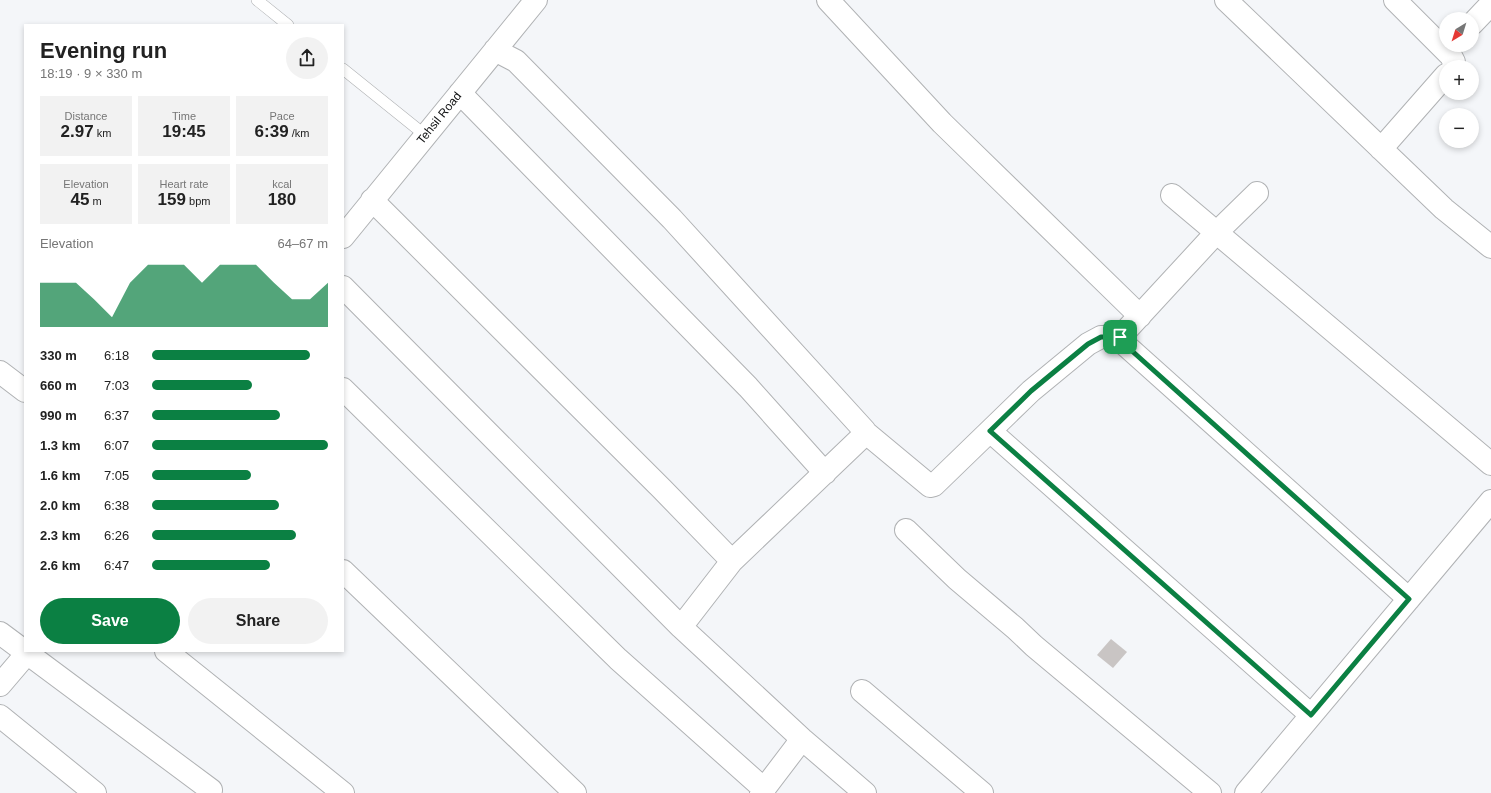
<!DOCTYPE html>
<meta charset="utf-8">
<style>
:root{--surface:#fff;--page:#f2f2f2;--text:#222;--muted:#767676;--accent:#0b8043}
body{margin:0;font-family:Helvetica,sans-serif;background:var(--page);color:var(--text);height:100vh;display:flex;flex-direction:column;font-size:15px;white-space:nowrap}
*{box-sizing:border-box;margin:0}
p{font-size:13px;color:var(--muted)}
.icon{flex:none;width:22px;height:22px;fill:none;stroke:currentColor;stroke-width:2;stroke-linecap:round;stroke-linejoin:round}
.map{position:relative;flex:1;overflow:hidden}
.sheet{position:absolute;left:24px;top:24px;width:320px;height:628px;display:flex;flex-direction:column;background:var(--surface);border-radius:0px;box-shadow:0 2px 6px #0003}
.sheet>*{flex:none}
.needle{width:26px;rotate:218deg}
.fabs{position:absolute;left:1439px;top:12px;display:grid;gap:8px}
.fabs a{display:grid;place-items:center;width:40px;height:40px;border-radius:50%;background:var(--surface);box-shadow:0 2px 6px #0003;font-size:20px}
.pin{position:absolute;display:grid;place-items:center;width:34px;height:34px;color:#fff;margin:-17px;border-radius:8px;box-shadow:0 2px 6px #0006}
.round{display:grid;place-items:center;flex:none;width:42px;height:42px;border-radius:21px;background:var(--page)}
.headline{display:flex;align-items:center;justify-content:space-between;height:68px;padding:0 16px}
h1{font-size:22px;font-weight:700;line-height:30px}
.metrics{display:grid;grid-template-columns:repeat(3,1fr);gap:6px;height:68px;padding:4px 16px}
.metrics div{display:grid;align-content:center;border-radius:0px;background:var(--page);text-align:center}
.metrics b{font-size:17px;font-weight:700}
.metrics small{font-size:11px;font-weight:400}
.metrics p{font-size:11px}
.chart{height:112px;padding:8px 16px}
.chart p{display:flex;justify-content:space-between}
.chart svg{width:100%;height:72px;margin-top:4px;fill:var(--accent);opacity:.7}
.action{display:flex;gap:8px;margin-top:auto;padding:8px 16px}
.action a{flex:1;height:46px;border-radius:24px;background:var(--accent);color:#fff;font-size:16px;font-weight:700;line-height:46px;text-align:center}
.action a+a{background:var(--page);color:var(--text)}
ul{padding:0 16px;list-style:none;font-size:13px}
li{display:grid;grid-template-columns:64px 48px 1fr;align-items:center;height:30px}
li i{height:10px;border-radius:5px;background:var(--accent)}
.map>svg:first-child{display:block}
.building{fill:#c9c5c4}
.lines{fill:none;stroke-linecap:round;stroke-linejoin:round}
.service-casing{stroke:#b0b2b4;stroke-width:12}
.minor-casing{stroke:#b0b2b4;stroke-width:24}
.service{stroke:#fff;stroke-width:11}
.minor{stroke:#fff;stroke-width:22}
.route-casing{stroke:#fff;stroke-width:8}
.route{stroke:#0b8043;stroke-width:5}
.labels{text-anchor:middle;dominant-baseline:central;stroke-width:4;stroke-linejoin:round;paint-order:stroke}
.street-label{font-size:12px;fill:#0f1011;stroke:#fff}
</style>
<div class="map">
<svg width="1491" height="793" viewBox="0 0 1491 793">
<rect width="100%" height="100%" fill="#f4f6f9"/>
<path class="building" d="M1111 639 1127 652 1113 668 1097 655Z"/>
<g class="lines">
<g class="service-casing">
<path id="service" d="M257 0 288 25
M343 69 425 135"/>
</g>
<g class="minor-casing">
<path id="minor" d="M828 0 942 123 1140 316
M1226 0 1444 209 1491 247
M1395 0 1451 56 1454 62 1453 67
M1472 24 1491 4
M495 50 516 61 672 219 865 431V434L732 561 681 627
M460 93 748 387 825 473
M1381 149 1446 75
M1172 195 1491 464
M372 200 662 489 732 561
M343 237 536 0
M343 287 681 627 802 739 865 793
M1120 337 1122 342 1409 599
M0 372 25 391
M343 389 618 659 764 789
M990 431 1311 715
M865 432 930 486 934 485 1031 391 1088 344 1101 337H1120L1216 233 1257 193
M906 530 957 579 1015 628 1034 646 1210 793
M343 571 575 793
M0 633 211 790
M166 651 343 793
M0 685 29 651
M862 691 982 793
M0 716 95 793
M761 793 802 739
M1246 793 1491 501"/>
</g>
<use href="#service" class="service"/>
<use href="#minor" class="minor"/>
</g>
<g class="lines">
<g class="route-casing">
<path id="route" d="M1101 337H1120L1122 342 1409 599 1311 715 990 431 1031 391 1088 344Z"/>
</g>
<use href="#route" class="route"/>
</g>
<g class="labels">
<g class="street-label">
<text transform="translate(439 118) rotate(-51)">Tehsil Road</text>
</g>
</g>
</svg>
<div class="fabs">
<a><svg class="needle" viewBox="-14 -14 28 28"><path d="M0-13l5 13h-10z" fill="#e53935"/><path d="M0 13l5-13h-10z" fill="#767676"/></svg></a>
<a>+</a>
<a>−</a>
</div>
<div class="pin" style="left:1120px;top:337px;background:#1e9e55"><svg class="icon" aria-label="arrive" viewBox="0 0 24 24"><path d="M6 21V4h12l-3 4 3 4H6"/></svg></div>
<section class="sheet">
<div class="headline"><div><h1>Evening run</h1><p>18:19 · 9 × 330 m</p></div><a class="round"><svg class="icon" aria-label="share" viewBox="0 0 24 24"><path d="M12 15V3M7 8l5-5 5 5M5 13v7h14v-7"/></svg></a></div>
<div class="metrics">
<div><p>Distance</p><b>2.97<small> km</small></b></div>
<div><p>Time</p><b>19:45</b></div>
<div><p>Pace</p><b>6:39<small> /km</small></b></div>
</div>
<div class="metrics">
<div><p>Elevation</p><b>45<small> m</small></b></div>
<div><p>Heart rate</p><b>159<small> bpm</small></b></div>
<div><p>kcal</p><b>180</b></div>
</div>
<div class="chart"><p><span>Elevation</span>64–67 m</p>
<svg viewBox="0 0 160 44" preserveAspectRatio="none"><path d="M0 44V17L10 17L20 17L30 27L40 38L50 17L60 6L70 6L80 6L90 17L100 6L110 6L120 6L130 17L140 27L150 27L160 17V44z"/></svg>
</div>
<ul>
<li><b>330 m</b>6:18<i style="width:90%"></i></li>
<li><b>660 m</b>7:03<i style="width:57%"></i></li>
<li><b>990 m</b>6:37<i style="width:73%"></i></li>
<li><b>1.3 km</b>6:07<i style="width:100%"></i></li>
<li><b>1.6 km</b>7:05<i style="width:56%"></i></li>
<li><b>2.0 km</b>6:38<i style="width:72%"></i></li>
<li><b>2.3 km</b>6:26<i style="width:82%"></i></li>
<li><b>2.6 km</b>6:47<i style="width:67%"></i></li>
</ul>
<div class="action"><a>Save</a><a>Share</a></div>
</section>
</div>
